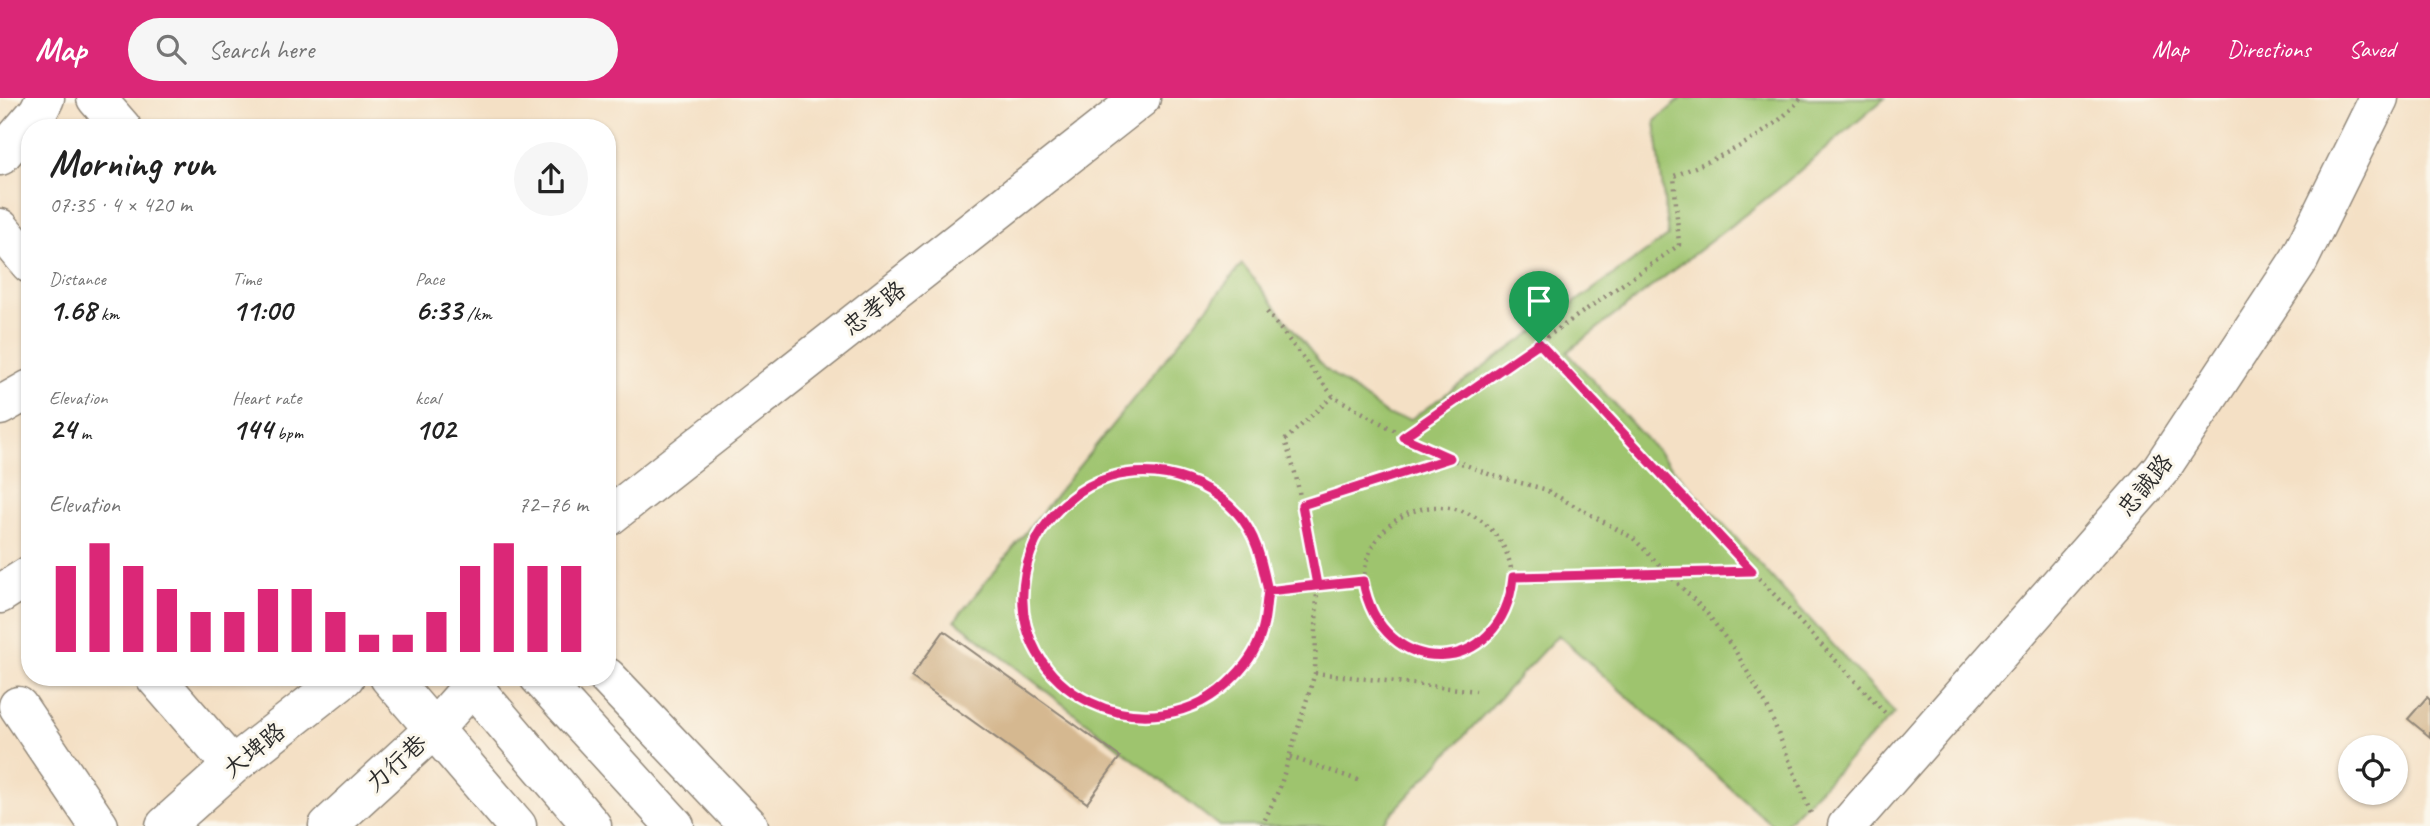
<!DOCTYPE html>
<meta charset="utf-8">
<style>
:root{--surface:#fff;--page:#f6f6f6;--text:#222;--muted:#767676;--accent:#db2777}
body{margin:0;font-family:Caveat,"LXGW WenKai TC",sans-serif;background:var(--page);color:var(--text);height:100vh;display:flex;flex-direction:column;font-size:26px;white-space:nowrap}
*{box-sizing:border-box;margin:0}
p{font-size:23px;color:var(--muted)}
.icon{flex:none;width:38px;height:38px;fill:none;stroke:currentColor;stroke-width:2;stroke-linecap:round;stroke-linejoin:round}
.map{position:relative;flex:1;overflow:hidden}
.drawer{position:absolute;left:21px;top:21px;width:595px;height:567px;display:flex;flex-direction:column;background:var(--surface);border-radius:28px;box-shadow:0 2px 5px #0004}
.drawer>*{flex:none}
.controls{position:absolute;left:2338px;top:637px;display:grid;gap:14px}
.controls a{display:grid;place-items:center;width:70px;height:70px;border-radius:50%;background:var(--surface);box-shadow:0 2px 5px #0004;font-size:35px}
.pin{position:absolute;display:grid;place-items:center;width:60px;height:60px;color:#fff;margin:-72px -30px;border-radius:50% 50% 50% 0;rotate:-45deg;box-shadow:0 0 7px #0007}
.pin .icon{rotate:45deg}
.round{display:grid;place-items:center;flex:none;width:74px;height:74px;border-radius:37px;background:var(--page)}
.summary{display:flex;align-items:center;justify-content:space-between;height:119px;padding:0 28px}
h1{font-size:38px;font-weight:700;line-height:52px}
.figures{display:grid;grid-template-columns:repeat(3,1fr);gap:10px;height:119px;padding:7px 28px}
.figures div{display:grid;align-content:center}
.figures b{font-size:30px;font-weight:700}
.figures small{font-size:19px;font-weight:400}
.figures p{font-size:19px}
.chart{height:196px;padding:14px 28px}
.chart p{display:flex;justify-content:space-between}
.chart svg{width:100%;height:126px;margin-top:7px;stroke:var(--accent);stroke-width:6}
header{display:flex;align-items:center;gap:42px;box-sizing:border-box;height:98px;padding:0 35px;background:var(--accent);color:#fff}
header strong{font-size:33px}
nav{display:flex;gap:38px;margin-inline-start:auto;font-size:24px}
.search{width:490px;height:63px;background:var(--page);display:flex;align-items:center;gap:18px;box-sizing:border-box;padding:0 24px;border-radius:38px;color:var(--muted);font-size:26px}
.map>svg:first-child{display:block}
.green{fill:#9ec46e;stroke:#64784c;stroke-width:2}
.building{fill:#d5b890}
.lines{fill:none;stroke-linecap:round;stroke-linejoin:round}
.minor-casing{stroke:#908678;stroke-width:41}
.major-casing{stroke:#908678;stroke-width:41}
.path{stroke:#908678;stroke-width:4.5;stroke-dasharray:2 5;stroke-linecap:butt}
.minor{stroke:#fff;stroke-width:38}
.major{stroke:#fff;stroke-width:38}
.route-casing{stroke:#fff;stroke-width:14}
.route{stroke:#db2777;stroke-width:9}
.labels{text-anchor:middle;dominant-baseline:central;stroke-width:6;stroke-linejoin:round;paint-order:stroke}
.street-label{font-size:24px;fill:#2b2b2b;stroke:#fbf7ec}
</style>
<header>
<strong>Map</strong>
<div class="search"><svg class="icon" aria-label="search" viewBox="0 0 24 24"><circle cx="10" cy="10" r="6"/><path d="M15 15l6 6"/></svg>Search here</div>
<nav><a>Map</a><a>Directions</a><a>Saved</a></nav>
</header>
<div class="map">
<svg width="2430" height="728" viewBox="0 0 2430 728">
<rect width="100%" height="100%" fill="#fbf7ec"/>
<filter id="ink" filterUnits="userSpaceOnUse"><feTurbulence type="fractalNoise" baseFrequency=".0143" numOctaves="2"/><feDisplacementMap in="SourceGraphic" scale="14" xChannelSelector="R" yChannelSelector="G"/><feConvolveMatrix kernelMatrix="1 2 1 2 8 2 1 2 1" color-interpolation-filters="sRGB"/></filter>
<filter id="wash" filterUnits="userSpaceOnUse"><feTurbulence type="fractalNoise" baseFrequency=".00686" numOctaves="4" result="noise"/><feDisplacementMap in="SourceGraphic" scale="28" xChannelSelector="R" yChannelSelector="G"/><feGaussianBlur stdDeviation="1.57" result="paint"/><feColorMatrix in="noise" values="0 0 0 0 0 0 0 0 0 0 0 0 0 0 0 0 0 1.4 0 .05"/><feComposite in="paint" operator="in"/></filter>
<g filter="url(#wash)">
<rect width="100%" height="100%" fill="#f4e0c5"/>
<path class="green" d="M1682 0H1885L1777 92 1567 254 1895 615 1783 728H1773L1558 537 1380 728H1219L955 522 1242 166 1324 270 1389 318 1411 321 1668 138 1655 23Z"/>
<g id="blocks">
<path class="building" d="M944 533 1120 659 1087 705 911 579Z
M2427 599 2430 602V639L2408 621Z"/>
</g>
</g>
<g filter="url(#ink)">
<use href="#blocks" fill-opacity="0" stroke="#908678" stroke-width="2"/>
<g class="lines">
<g class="minor-casing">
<path id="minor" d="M96 0 122 30
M0 130 30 166
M0 308 30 291
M607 420 1141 0
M0 496 30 477
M155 579 232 668
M389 579 517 728
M607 579 749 728
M18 608 99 728
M165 728 232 668 345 579
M328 728 434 631 480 579
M1847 728 2161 371 2299 162 2379 0"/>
</g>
<g class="major-casing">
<path id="major" d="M0 58 38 14 45 0
M465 579 592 728
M539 579 675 728"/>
</g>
<path class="path" d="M1267 214 1333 298 1431 353 1491 377 1544 391 1633 440 1706 514 1736 554 1767 608 1812 718
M1539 245 1885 615
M1403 339 1679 147 1674 78C1721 58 1768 40 1801 0
M1023 496a122 122 0 1 1 244 0a122 122 0 1 1-244 0Z
M1302 407 1448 361
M1364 483a74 74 0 1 1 148 0a74 74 0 1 1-148 0Z
M1513 479 1751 473
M1267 493 1363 483
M1315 575 1476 593
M1290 659 1358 682
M1262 728 1280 689 1315 575 1317 487 1296 378 1285 342 1333 298"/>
<use href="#minor" class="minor"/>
<use href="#major" class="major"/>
</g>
</g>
<g class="lines" filter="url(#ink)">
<g class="route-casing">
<path id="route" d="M1539 245 1403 339 1450 360 1302 407 1317 487 1268 493C1262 465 1257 437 1237 415 1194 368 1118 360 1070 401 1045 421 1031 445 1025 476 1003 595 1152 665 1234 579 1247 566 1259 548 1263 529 1266 518 1266 505 1268 493L1363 483C1381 585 1503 581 1513 479L1752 473 1539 245"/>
</g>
<use href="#route" class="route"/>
</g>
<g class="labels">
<g class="street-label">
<text transform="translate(874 210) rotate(-38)">忠孝路</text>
<text transform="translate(2145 387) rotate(-51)">忠誠路</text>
<text transform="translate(254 652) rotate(-39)">大埤路</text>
<text transform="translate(396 665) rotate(-42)">力行巷</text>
</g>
</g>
</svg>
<div class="controls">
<a><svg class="icon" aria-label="locate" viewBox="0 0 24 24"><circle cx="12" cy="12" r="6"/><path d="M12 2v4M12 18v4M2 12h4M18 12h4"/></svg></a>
</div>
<div class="pin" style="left:1539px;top:245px;background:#1e9e55"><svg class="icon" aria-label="arrive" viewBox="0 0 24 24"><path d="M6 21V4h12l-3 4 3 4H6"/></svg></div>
<section class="drawer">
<div class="summary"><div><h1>Morning run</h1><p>07:35 · 4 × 420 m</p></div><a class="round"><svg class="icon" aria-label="share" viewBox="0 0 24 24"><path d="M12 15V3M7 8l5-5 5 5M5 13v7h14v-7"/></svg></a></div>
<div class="figures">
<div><p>Distance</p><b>1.68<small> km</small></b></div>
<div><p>Time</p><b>11:00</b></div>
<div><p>Pace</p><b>6:33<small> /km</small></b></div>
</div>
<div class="figures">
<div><p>Elevation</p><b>24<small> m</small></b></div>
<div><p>Heart rate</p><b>144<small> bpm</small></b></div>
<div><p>kcal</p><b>102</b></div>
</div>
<div class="chart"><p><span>Elevation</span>72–76 m</p>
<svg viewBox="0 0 160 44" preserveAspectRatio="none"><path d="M5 44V14M15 44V6M25 44V14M35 44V22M45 44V30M55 44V30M65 44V22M75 44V22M85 44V30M95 44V38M105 44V38M115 44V30M125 44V14M135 44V6M145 44V14M155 44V14"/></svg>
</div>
</section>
</div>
